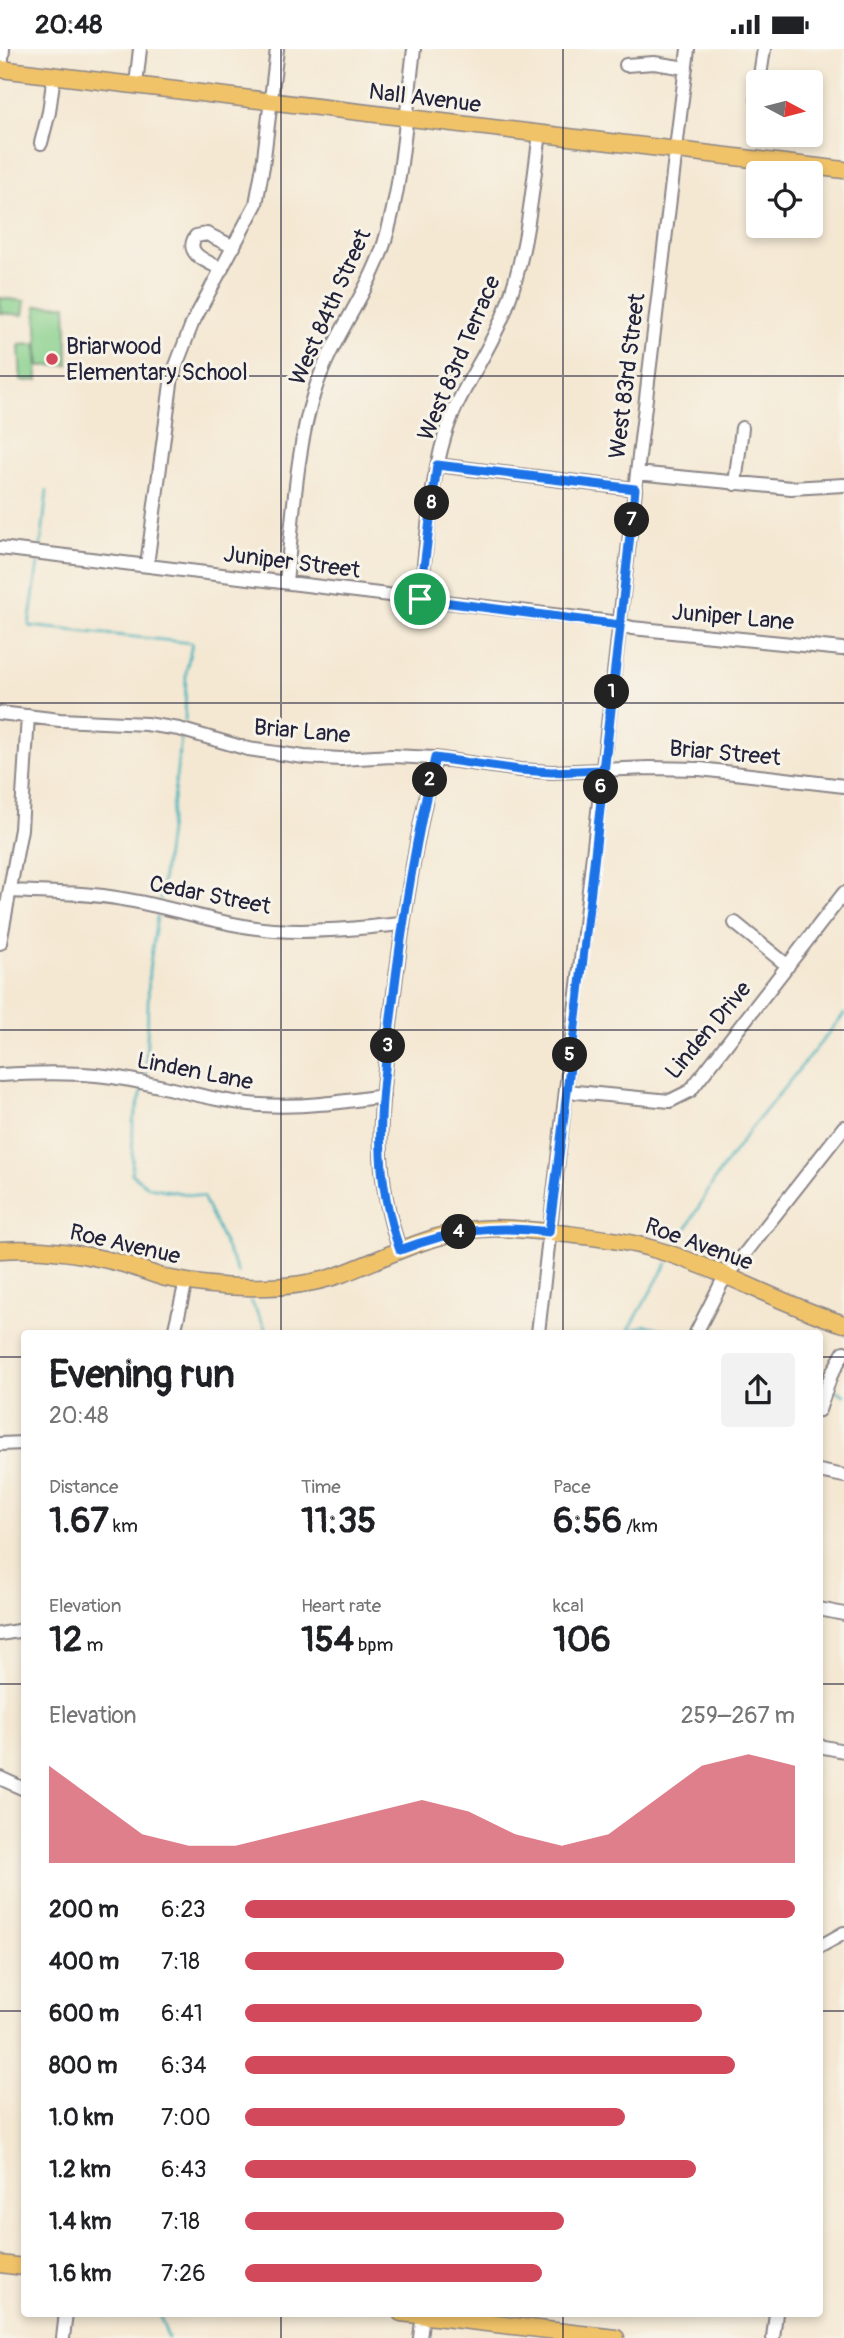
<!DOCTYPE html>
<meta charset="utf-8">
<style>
:root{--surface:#fff;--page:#f2f2f2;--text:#202124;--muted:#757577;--accent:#d1495b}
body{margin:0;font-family:Pangolin,sans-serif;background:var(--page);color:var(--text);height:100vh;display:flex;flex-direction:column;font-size:26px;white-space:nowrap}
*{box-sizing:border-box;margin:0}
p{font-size:23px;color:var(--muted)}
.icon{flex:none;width:38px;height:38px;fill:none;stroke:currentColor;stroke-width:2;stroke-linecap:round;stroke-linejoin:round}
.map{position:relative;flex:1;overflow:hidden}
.side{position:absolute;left:21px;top:1281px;width:802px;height:987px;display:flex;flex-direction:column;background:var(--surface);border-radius:7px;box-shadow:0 4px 10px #0003}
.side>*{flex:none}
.needle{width:46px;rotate:97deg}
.fabs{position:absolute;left:746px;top:21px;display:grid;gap:14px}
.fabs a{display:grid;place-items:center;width:77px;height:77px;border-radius:7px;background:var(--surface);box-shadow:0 4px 10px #0003;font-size:35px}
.pin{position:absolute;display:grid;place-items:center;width:60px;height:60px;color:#fff;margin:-30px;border:4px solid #fff;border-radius:50%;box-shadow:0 2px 7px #0007}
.km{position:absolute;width:35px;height:35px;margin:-18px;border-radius:50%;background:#222;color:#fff;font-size:19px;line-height:35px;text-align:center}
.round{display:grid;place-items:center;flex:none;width:74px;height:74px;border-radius:7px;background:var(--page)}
.overview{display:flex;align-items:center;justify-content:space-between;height:119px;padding:0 28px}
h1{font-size:38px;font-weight:700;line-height:52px}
.metrics{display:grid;grid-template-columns:repeat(3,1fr);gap:10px;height:119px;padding:7px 28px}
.metrics div{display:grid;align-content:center}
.metrics b{font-size:35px;font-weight:700}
.metrics small{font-size:19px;font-weight:400}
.metrics p{font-size:19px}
.chart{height:196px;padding:14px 28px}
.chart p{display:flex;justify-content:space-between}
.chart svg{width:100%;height:126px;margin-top:7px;fill:var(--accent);opacity:.7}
ul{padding:0 28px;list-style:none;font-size:23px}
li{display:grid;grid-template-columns:112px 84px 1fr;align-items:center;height:52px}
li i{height:18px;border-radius:9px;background:var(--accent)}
.status{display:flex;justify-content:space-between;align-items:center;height:49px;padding:0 35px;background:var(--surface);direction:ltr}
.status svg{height:19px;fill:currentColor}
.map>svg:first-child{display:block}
.green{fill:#87d08c;stroke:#547964;stroke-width:2}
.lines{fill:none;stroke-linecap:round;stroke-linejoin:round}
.stream{stroke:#40b0bb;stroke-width:2.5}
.minor-casing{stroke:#8b8587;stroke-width:16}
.major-casing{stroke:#8b8587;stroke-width:19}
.minor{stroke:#fff;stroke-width:12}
.major{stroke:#f1c369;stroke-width:16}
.route-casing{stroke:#fff;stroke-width:14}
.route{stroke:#1a73e8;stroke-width:9}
.grid{fill:none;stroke:#22223b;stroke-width:2;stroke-opacity:0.55}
.poi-dot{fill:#d1495b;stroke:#f7f3e8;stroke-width:2.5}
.labels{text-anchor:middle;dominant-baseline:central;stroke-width:6;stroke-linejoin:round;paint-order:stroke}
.street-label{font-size:23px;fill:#22223b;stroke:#f7f3e8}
.poi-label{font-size:23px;fill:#22223b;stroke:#f7f3e8;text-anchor:start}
</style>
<div class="status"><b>20:48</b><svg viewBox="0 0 49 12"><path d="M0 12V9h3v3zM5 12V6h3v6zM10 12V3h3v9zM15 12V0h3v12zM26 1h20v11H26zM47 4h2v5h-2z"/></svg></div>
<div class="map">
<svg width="844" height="2289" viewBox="0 0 844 2289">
<rect width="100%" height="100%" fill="#f7f3e8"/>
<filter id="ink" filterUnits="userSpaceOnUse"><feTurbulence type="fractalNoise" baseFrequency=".0143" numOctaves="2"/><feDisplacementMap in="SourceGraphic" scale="14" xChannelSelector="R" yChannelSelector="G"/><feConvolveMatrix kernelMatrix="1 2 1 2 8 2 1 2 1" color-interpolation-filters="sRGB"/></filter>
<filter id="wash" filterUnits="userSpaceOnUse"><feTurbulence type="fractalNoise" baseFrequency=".00686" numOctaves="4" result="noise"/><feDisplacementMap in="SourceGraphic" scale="28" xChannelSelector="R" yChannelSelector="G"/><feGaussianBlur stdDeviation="1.57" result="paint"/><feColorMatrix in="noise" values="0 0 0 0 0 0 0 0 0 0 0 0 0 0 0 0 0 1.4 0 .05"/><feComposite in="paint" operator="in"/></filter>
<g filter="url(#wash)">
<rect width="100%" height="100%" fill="#f4e8d3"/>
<path class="green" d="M0 249 25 252 23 266 0 264Z
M66 256 68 316 39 317 36 257Z
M36 295 38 331 21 332 19 296Z"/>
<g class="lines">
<path class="stream" d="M41 496 47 442
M38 514 29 577 192 594 186 624 185 672
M160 850 181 690
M146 1025 149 921 157 868
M143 1040 133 1072 132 1125 149 1138 203 1148 238 1224
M677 1196 715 1130 749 1082 844 965
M251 1252 268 1284
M628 1283 646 1276 678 1284
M627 1284 667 1214
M833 1340 844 1346
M159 2264 168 2289"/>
</g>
</g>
<g filter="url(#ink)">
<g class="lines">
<g class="minor-casing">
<path id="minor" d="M626 16 654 14 686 19
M1 20 3 0
M759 33 764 0
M136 36 140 0
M757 51 758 46
M41 94 49 63 54 26
M222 220C208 213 183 205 196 187L207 185 234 198
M437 416 635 440
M637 424 791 439 844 436
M735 435 742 379
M0 499 611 573 632 579 842 600
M147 516 172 327 192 275 256 155 263 117 277 0
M286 533C293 473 296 400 314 344 330 291 367 247 384 195 403 134 406 63 414 0
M420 550C427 496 429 439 445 386 458 342 489 305 505 262 528 202 531 147 540 85
M0 664 60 671 146 675 179 680 248 700 304 708 341 710 392 707 435 709 520 721 552 723 649 719 700 720 844 737
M10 842C47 844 85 843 122 850 173 858 222 877 274 881 317 884 359 879 402 875
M735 874 788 917
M0 894 21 780 28 667
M0 1026C32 1024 64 1023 96 1026 152 1031 204 1052 260 1056 301 1059 342 1053 383 1047
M566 1042 670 1052 690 1042 844 844
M400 1201C369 1115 382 1048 392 960 402 875 415 792 435 709
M174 1284 186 1232
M538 1284 637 424 688 0
M696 1284 721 1235 844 1078
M819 1361 831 1326 844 1303
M0 1395 24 1394
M819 1422 844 1427
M819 1560 844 1565
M0 1585 24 1581
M819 1697 844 1702
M0 1729 24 1740
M819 1898 844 1884
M63 2289 66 2264
M420 2289 423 2264
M773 2289 776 2264"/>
</g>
<g class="major-casing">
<path id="major" d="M0 20 844 121
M0 1201C40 1198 81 1204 120 1214 136 1218 151 1225 166 1229 191 1234 218 1238 245 1238 275 1239 310 1236 339 1226 382 1210 423 1188 469 1181 498 1177 529 1181 558 1184 591 1188 625 1191 657 1201 722 1220 780 1255 844 1275
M0 2215 24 2218
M401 2264 616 2289"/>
</g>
<use href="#minor" class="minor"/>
<use href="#major" class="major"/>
</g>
</g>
<g class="lines" filter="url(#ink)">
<g class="route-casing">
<path id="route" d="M420 550 620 576 603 721 552 723 520 721 435 709C415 792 402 875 392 960 382 1047 369 1116 400 1201 452 1181 493 1176 549 1183 582 936 608 688 635 440L437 416 420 550"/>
</g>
<use href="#route" class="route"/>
</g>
<path class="grid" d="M281 0V1284M563 0V1284M0 327H844M0 654H844M0 981H844M0 1308H24M819 1308H844M0 1635H24M819 1635H844M0 1962H24M819 1962H844M281 2264V2289M563 2264V2289"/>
<circle class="poi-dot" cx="52" cy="310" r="7"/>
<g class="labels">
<g class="street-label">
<text transform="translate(425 49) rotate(7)">Nall Avenue</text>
<text transform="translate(330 258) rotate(-66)">West 84th Street</text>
<text transform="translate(459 309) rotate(-67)">West 83rd Terrace</text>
<text transform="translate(627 327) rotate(-83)">West 83rd Street</text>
<text transform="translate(292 513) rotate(7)">Juniper Street</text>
<text transform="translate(733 568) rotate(5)">Juniper Lane</text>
<text transform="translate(302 682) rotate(5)">Briar Lane</text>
<text transform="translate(725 704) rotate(5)">Briar Street</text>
<text transform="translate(210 846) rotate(11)">Cedar Street</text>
<text transform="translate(708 981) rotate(-50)">Linden Drive</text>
<text transform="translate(195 1022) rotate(11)">Linden Lane</text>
<text transform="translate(125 1195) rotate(13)">Roe Avenue</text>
<text transform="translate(699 1195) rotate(20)">Roe Avenue</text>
</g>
<g class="poi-label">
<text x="66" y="297">Briarwood<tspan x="66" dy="26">Elementary School</tspan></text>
</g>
</g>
</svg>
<div class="fabs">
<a><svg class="needle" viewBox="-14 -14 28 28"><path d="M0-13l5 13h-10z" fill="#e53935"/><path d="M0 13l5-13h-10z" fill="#757577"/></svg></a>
<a><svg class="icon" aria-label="locate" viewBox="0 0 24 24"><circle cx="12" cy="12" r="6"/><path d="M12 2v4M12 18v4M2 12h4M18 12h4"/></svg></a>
</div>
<div class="pin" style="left:420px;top:550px;background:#1e9e55"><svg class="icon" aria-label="arrive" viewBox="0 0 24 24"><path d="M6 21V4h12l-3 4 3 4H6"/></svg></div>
<b class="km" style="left:612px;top:643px">1</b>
<b class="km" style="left:430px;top:731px">2</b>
<b class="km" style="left:388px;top:997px">3</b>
<b class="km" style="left:459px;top:1183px">4</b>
<b class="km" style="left:570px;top:1006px">5</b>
<b class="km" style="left:601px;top:738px">6</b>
<b class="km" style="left:632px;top:471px">7</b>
<b class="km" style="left:432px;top:454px">8</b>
<section class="side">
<div class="overview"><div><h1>Evening run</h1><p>20:48</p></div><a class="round"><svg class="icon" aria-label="share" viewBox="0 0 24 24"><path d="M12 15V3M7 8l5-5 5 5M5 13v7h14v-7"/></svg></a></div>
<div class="metrics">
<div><p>Distance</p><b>1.67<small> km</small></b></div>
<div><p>Time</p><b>11:35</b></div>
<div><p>Pace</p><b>6:56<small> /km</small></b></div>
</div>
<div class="metrics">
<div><p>Elevation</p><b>12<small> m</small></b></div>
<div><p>Heart rate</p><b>154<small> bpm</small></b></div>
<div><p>kcal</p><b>106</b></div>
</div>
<div class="chart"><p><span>Elevation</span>259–267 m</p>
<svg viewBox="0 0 160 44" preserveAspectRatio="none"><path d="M0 44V10L10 22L20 34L30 38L40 38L50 34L60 30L70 26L80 22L90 26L100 34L110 38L120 34L130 22L140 10L150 6L160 10V44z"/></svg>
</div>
<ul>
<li><b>200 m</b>6:23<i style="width:100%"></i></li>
<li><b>400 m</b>7:18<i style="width:58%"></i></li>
<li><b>600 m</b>6:41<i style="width:83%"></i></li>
<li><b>800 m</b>6:34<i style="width:89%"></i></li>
<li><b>1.0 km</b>7:00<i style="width:69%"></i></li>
<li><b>1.2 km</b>6:43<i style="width:82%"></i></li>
<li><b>1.4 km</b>7:18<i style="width:58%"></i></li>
<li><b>1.6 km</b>7:26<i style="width:54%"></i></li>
</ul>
</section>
</div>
